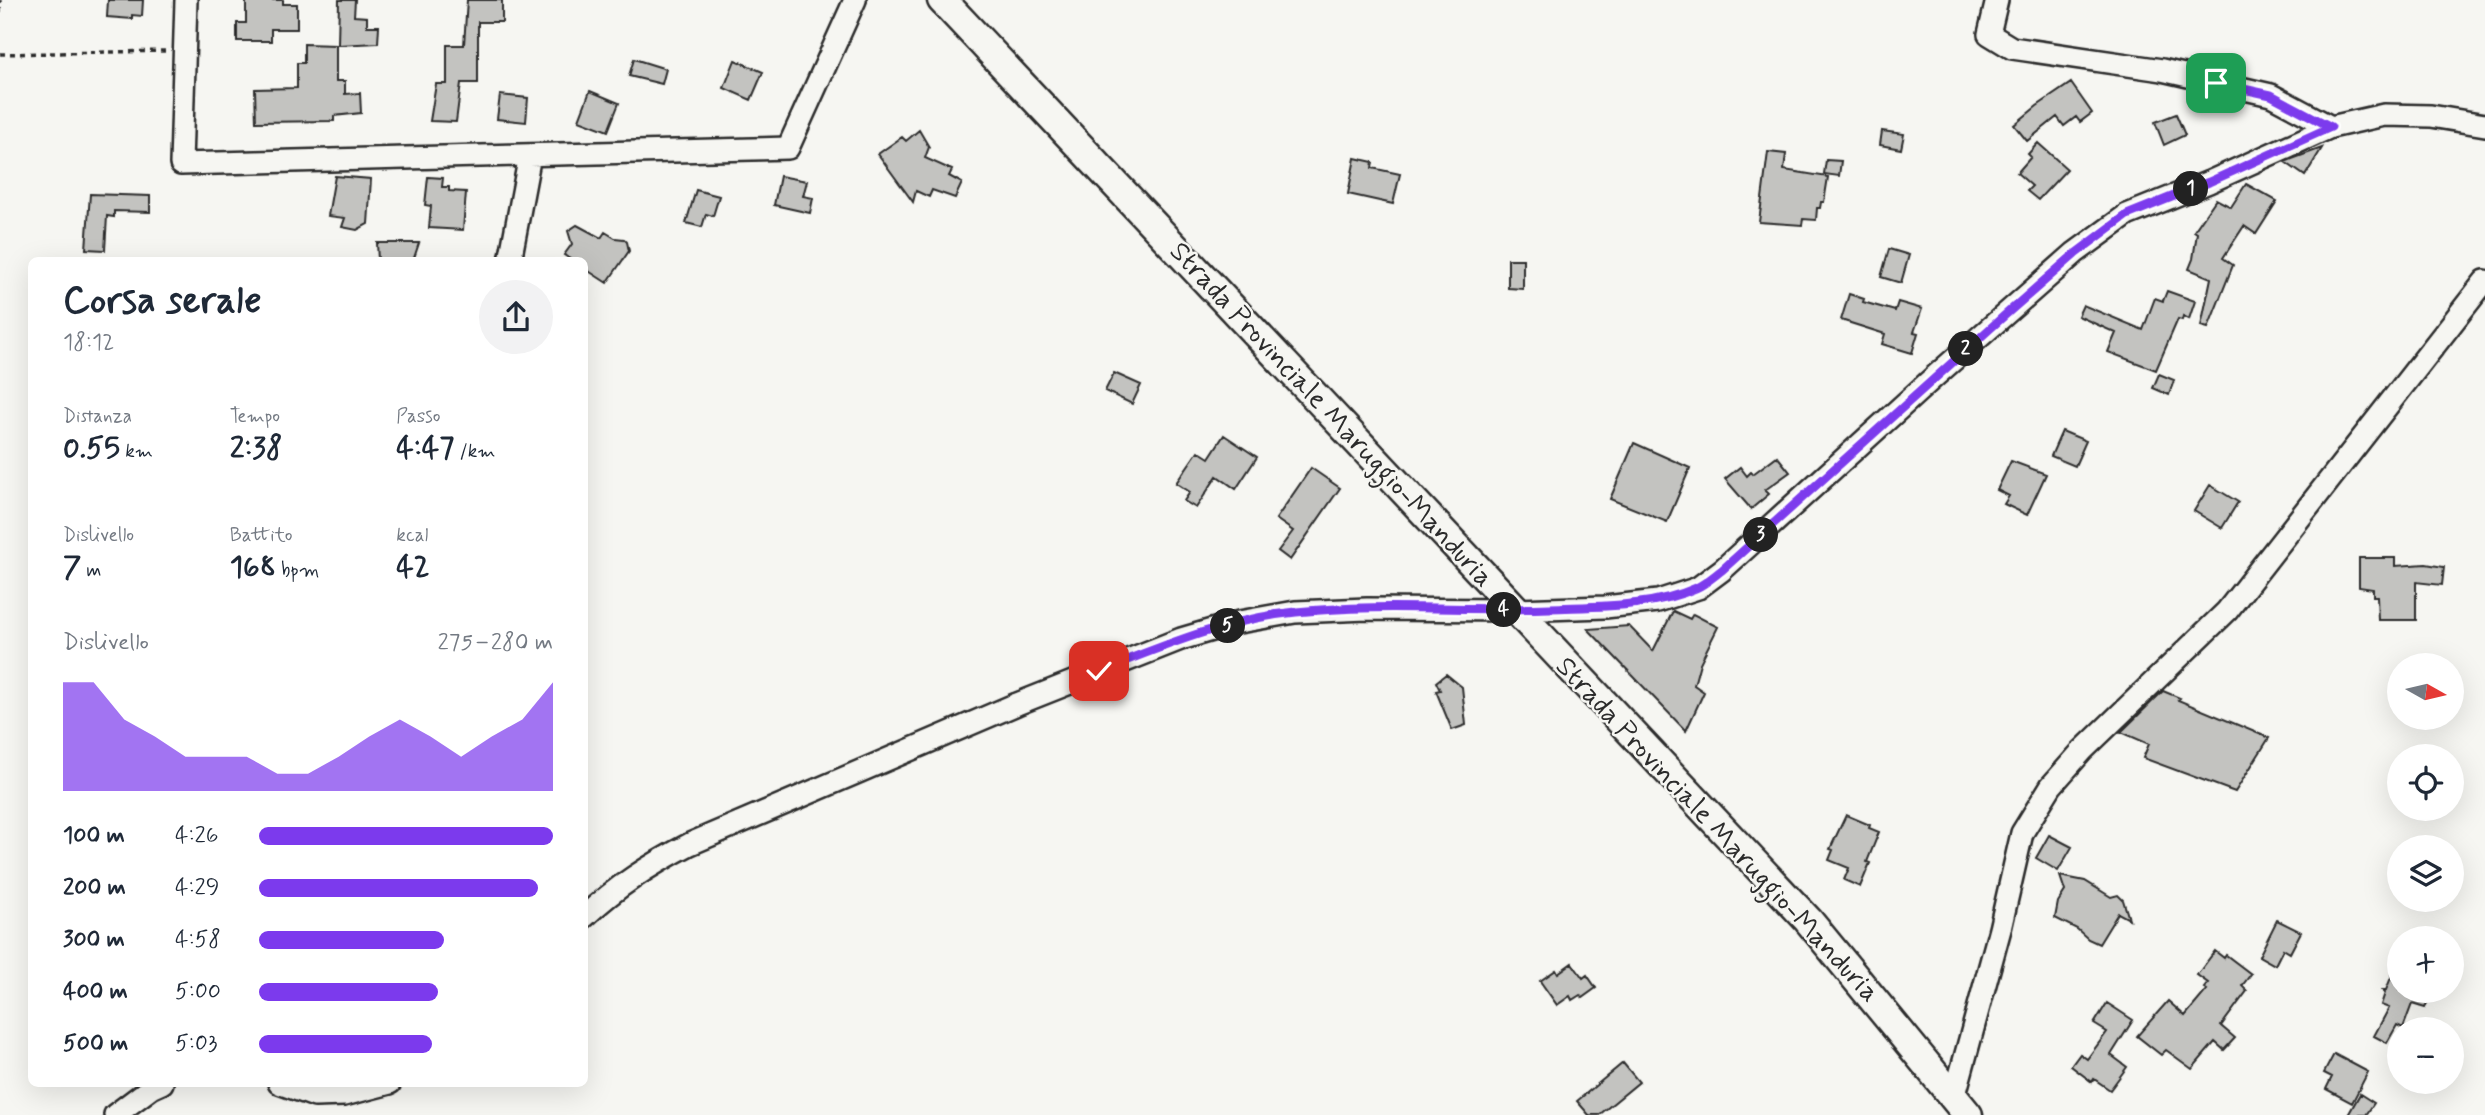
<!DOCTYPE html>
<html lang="it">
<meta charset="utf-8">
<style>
:root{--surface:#fff;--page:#f2f2f3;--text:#1f2937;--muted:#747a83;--accent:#7c3aed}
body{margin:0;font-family:Mynerve,sans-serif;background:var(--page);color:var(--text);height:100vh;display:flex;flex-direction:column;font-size:26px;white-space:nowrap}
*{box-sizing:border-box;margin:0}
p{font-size:23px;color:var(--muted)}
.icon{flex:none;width:38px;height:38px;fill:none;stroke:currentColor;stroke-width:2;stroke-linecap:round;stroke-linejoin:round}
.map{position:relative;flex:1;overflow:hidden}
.side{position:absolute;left:28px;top:257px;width:560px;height:830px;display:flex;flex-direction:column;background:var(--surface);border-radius:10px;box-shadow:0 7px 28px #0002}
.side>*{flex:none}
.needle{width:46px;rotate:98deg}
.buttons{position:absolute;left:2387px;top:653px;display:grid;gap:14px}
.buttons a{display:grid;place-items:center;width:77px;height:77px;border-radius:50%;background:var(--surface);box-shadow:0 7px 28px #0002;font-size:35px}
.pin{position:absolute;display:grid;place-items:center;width:60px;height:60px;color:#fff;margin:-30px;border-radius:14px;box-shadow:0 4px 10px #0006}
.km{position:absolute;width:35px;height:35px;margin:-18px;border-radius:50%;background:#222;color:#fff;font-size:19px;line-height:35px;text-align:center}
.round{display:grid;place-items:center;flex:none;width:74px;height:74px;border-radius:37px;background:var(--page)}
.overview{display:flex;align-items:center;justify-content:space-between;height:119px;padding:0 35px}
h1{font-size:38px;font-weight:700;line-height:52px}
.figures{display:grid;grid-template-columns:repeat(3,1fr);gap:10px;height:119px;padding:7px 35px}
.figures div{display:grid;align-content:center}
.figures b{font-size:30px;font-weight:700}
.figures small{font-size:19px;font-weight:400}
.figures p{font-size:19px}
.chart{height:196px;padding:14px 35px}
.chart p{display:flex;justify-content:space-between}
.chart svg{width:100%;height:126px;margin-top:7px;fill:var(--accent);opacity:.7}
ul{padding:0 35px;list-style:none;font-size:23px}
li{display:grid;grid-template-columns:112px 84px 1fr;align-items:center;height:52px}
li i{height:18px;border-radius:9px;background:var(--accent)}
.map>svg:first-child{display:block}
.building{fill:#c3c3c0;stroke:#2b2b2b;stroke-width:2}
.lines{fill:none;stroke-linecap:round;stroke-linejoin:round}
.minor-casing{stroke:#2b2b2b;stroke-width:26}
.major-casing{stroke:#2b2b2b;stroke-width:33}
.path{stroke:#2b2b2b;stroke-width:3.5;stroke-dasharray:5 5;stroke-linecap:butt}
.minor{stroke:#f6f6f2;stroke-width:21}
.major{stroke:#f6f6f2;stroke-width:28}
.route-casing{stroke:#fff;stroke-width:14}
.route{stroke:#7c3aed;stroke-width:9}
.labels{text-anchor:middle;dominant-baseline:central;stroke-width:5;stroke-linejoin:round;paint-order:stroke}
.street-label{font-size:28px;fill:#2b2b2b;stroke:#f6f6f2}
</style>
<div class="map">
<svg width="2485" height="1115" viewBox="0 0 2485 1115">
<rect width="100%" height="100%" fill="#f6f6f2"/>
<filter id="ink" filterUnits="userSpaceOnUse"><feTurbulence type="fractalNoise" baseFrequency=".0143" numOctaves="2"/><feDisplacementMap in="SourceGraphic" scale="14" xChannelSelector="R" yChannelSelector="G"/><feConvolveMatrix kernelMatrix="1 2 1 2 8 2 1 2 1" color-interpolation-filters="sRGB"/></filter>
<g filter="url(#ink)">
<path class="building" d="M108 0H143L142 16 132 15V19L107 17Z
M246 0H283V4H297V29H271V41H237V23H246Z
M339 0H355L354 16 367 17V26H379L378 43 338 45Z
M467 0H502V22H478V83H461L456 122 430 121 436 84H447V45H464Z
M304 44 336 45V81H345V94L360 93 361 113 334 116V121L256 122 255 89 297 88V63H304Z
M634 59 666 69 662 84 629 76Z
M735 60 763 72 751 100 724 88Z
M2071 83 2092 113 2080 122 2076 117 2064 126 2057 117 2027 141 2014 125 2037 106Z
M590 91 619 103 608 131 579 120Z
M500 95 528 98 526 122 497 119Z
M2176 114 2185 135 2164 145 2155 122Z
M919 130 929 147 925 158 952 170 949 176 962 183 955 198 932 190 929 197 916 191 913 202 878 154 902 137 906 141Z
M1882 131 1904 134 1901 149 1880 145Z
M2038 143 2067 169 2038 200 2027 191 2032 186 2017 173 2031 157 2028 154Z
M2322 148 2305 176 2285 162 2292 159Z
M1768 152 1786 154 1784 170 1828 177 1824 202H1821L1820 208H1817L1816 220 1803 219 1802 225 1759 222Z
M1355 158 1373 162 1372 168 1400 174 1393 204 1348 194Z
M1826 160 1841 161 1839 176 1824 174Z
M335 176 371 179 368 224 357 230 342 227 345 218 328 216Z
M780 176 807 181 803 196 813 198 810 213 774 205Z
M428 177 443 178 442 187H449V191L466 192 463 230 429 228 431 206 425 205Z
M2246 184 2277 201 2256 234 2244 226 2223 258 2233 265 2208 328 2201 326 2211 278 2189 269 2193 259 2197 233 2194 231 2216 199 2231 207Z
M696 190 719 196 713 216 706 214 702 227 686 223Z
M90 194 150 196V212L114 211V217L107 216 105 250 86 249Z
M577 225 601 238 605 232 615 238 624 239 627 242 629 251 607 283 584 268V261H573L564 255 572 244 568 231Z
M377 243H419L413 261H400L378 260Z
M1889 249 1909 255 1901 283 1881 277Z
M1508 259H1523V289L1508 288Z
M2167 291 2195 301 2189 319 2183 316 2182 320 2178 319 2156 370 2108 352 2116 333 2078 316 2083 305 2143 330 2155 298 2163 301Z
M1849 294 1864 299 1863 302 1895 311 1898 302 1922 309 1914 332 1918 333 1912 353 1882 344 1885 334 1841 320Z
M1114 373 1141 385 1132 404 1105 391Z
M2159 374 2174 380 2169 395 2153 388Z
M2062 431 2086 441 2075 466 2051 456Z
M1224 435 1257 457 1236 489 1217 476 1196 508 1184 501 1190 492 1176 483 1198 451 1209 458Z
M1634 443 1690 468 1667 522 1610 499Z
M1777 456 1790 472 1765 490 1769 494 1751 509 1725 479 1740 467 1747 476 1751 472 1753 474Z
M2011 461 2046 474 2027 515 2004 504 2009 496 1997 490Z
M1311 468 1340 488 1290 560 1278 551 1293 531 1276 519Z
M2210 485 2238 502 2222 528 2194 511Z
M2359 558H2395V566L2426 564 2444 567 2442 585 2416 582V620H2378L2377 596H2373V589L2359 587Z
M1673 611 1690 619 1693 614 1718 627 1700 663 1694 685 1704 692 1686 731 1588 629 1629 626 1653 651Z
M1446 674 1462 687 1466 725 1452 730 1436 691 1440 690 1436 682Z
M2163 691 2180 698 2178 700 2269 738 2235 792 2143 758 2149 744 2121 732Z
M1846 815 1870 825 1869 828 1879 832 1867 862 1870 863 1860 887 1844 880 1849 868 1829 860 1833 850 1830 849Z
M2049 835 2072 847 2058 871 2036 858Z
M2060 876 2085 881 2111 897 2118 895 2123 900 2129 919 2118 913 2099 944 2088 939 2077 929 2055 918 2058 902 2065 891Z
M2277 920 2301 932 2290 953 2283 949 2275 965 2259 956Z
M2215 951 2224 958 2226 955 2251 974 2242 986 2247 991 2221 1026 2235 1038 2224 1050 2215 1042 2192 1069 2166 1050 2161 1055 2137 1036 2168 1001 2185 1016 2207 990 2204 988 2208 983 2197 975Z
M2398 960 2399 990H2432L2425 1008 2412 1004 2403 1028 2397 1025 2387 1043 2374 1036 2389 1008 2381 1005 2385 993 2382 990H2386Z
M1572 963 1583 978 1587 975 1596 988 1582 998 1580 995 1572 1000 1570 996 1557 1005 1540 981 1556 970 1558 973Z
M2107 1003 2133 1020 2111 1055 2127 1067 2110 1090 2094 1079 2092 1082 2071 1066 2080 1054 2087 1059 2107 1032 2094 1024Z
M2334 1054 2368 1072 2352 1103 2326 1089 2332 1077 2324 1073Z
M1623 1063 1639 1082 1599 1115H1589L1577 1101Z
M2360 1094 2374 1103 2366 1115H2348Z"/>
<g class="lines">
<g class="minor-casing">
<path id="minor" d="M186 0 181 164 788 148 855 0
M1997 0 1989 34 2012 48 2162 70 2271 95 2331 127
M510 261 530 155
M584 917C617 886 650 865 690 844L1017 704 1181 639 1239 622 1295 612 1367 609 1514 610 1605 607 1658 601 1698 588 1722 570 1933 378 2075 253 2127 215 2209 182 2331 127 2384 115 2431 116 2485 125
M279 1083 315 1096 344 1095 390 1083
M1954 1098 2000 929 2022 833 2051 786 2082 751 2227 611 2485 281
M115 1115 151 1088 162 1083"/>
</g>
<g class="major-casing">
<path id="major" d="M942 0 1808 920 1968 1115"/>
</g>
<path class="path" d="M0 13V0
M0 54 166 51"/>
<use href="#minor" class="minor"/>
<use href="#major" class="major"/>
</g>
</g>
<g class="lines" filter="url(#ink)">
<g class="route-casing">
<path id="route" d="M1099 671C1163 646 1227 619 1296 612 1380 603 1466 611 1550 608 1599 606 1651 608 1696 588 1705 584 1714 576 1722 570L2004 316 2075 254 2127 215 2209 182 2331 127 2271 95 2216 83"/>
</g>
<use href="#route" class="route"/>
</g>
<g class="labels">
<g class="street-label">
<text transform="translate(1331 415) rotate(47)">Strada Provinciale Maruggio-Manduria</text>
<text transform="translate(1717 830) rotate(47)">Strada Provinciale Maruggio-Manduria</text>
</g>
</g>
</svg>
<div class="buttons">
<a><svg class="needle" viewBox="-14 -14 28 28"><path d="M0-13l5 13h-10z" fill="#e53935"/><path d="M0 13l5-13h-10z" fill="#747a83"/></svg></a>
<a><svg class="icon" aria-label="locate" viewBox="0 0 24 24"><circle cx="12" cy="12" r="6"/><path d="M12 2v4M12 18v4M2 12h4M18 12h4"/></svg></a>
<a><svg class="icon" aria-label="layers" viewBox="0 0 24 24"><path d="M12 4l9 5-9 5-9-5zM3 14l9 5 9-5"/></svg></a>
<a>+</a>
<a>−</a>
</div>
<div class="pin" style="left:2216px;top:83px;background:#1e9e55"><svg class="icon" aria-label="arrive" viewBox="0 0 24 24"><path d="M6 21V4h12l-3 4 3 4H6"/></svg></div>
<div class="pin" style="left:1099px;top:671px;background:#d93025"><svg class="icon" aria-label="check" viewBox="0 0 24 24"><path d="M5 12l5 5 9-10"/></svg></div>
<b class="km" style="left:2191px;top:189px">1</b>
<b class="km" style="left:1966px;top:349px">2</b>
<b class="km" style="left:1761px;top:535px">3</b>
<b class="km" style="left:1504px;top:610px">4</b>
<b class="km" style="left:1228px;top:626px">5</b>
<section class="side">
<div class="overview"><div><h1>Corsa serale</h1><p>18:12</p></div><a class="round"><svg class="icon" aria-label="share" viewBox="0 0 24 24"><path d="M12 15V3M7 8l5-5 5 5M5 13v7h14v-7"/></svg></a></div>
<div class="figures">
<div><p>Distanza</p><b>0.55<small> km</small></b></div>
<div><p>Tempo</p><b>2:38</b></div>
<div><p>Passo</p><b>4:47<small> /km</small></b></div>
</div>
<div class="figures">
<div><p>Dislivello</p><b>7<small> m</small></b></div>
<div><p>Battito</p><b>168<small> bpm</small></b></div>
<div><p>kcal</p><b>42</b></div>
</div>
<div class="chart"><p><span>Dislivello</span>275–280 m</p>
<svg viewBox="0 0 160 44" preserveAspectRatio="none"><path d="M0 44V6L10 6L20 19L30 25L40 32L50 32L60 32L70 38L80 38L90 32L100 25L110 19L120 25L130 32L140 25L150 19L160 6V44z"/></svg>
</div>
<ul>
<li><b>100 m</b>4:26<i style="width:100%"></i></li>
<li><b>200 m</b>4:29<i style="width:95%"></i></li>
<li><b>300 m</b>4:58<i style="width:63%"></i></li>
<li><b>400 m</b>5:00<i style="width:61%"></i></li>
<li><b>500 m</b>5:03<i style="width:59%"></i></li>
</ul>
</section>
</div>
